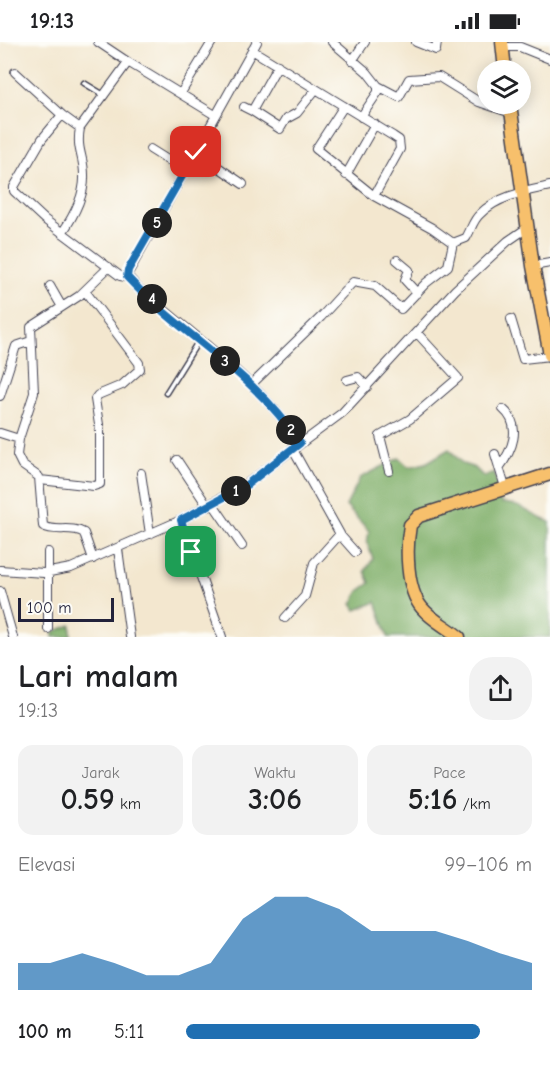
<!DOCTYPE html>
<html lang="id">
<meta charset="utf-8">
<style>
:root{--surface:#fff;--page:#f2f2f2;--text:#202124;--muted:#757577;--accent:#1f6fb2}
body{margin:0;font-family:"Comic Neue",sans-serif;background:var(--page);color:var(--text);height:100vh;display:flex;flex-direction:column;font-size:22px;white-space:nowrap}
*{box-sizing:border-box;margin:0}
p{font-size:20px;color:var(--muted)}
.icon{flex:none;width:33px;height:33px;fill:none;stroke:currentColor;stroke-width:2;stroke-linecap:round;stroke-linejoin:round}
.map{position:relative;height:595px;overflow:hidden}
.side{display:flex;flex-direction:column;background:var(--surface);flex:1}
.side>*{flex:none}
.tools{position:absolute;left:477px;top:18px;display:grid;gap:12px}
.tools a{display:grid;place-items:center;width:54px;height:54px;border-radius:50%;background:var(--surface);box-shadow:0 3px 15px #0003;font-size:30px}
.scale{position:absolute;left:18px;bottom:15px;width:96px;box-sizing:border-box;padding-left:6px;border:3px solid #22223b;border-top:0;font-size:16px;line-height:21px;white-space:nowrap;color:#22223b;-webkit-text-stroke:4px #fdfcf7;paint-order:stroke}
.pin{position:absolute;display:grid;place-items:center;width:51px;height:51px;color:#fff;margin:-26px;border-radius:12px;box-shadow:0 3px 9px #0006}
.km{position:absolute;width:30px;height:30px;margin:-15px;border-radius:50%;background:#222;color:#fff;font-size:16px;line-height:30px;text-align:center}
.round{display:grid;place-items:center;flex:none;width:63px;height:63px;border-radius:24px;background:var(--page)}
.head{display:flex;align-items:center;justify-content:space-between;height:102px;padding:0 18px}
h1{font-size:33px;font-weight:700;line-height:45px}
.metrics{display:grid;grid-template-columns:repeat(3,1fr);gap:9px;height:102px;padding:6px 18px}
.metrics div{display:grid;align-content:center;border-radius:15px;background:var(--page);text-align:center}
.metrics b{font-size:30px;font-weight:700}
.metrics small{font-size:16px;font-weight:400}
.metrics p{font-size:16px}
.chart{height:168px;padding:12px 18px}
.chart p{display:flex;justify-content:space-between}
.chart svg{width:100%;height:108px;margin-top:6px;fill:var(--accent);opacity:.7}
ul{padding:0 18px;list-style:none;font-size:20px}
li{display:grid;grid-template-columns:96px 72px 1fr;align-items:center;height:45px}
li i{height:15px;border-radius:8px;background:var(--accent)}
.status{display:flex;justify-content:space-between;align-items:center;height:42px;padding:0 30px;background:var(--surface);direction:ltr}
.status svg{height:16px;fill:currentColor}
.map>svg:first-child{display:block}
.forest{fill:#7eae68;stroke:#506852;stroke-width:1.5}
.lines{fill:none;stroke-linecap:round;stroke-linejoin:round}
.service-casing{stroke:#414051;stroke-width:7}
.minor-casing{stroke:#414051;stroke-width:10}
.trunk-casing{stroke:#414051;stroke-width:15}
.service{stroke:#fff;stroke-width:4}
.minor{stroke:#fff;stroke-width:8}
.trunk{stroke:#f7c06c;stroke-width:12}
.route-casing{stroke:#fff;stroke-width:12}
.route{stroke:#1f6fb2;stroke-width:8}
</style>
<div class="status"><b>19:13</b><svg viewBox="0 0 49 12"><path d="M0 12V9h3v3zM5 12V6h3v6zM10 12V3h3v9zM15 12V0h3v12zM26 1h20v11H26zM47 4h2v5h-2z"/></svg></div>
<div class="map">
<svg width="550" height="595" viewBox="0 0 550 595">
<rect width="100%" height="100%" fill="#fdfcf7"/>
<filter id="ink" filterUnits="userSpaceOnUse"><feTurbulence type="fractalNoise" baseFrequency=".0167" numOctaves="2"/><feDisplacementMap in="SourceGraphic" scale="12" xChannelSelector="R" yChannelSelector="G"/><feConvolveMatrix kernelMatrix="1 2 1 2 8 2 1 2 1" color-interpolation-filters="sRGB"/></filter>
<filter id="wash" filterUnits="userSpaceOnUse"><feTurbulence type="fractalNoise" baseFrequency=".008" numOctaves="4" result="noise"/><feDisplacementMap in="SourceGraphic" scale="24" xChannelSelector="R" yChannelSelector="G"/><feGaussianBlur stdDeviation="1.35" result="paint"/><feColorMatrix in="noise" values="0 0 0 0 0 0 0 0 0 0 0 0 0 0 0 0 0 1.4 0 .05"/><feComposite in="paint" operator="in"/></filter>
<g filter="url(#wash)">
<rect width="100%" height="100%" fill="#f3e7cf"/>
<path class="forest" d="M449 407 463 422 475 426 484 435 494 430 501 461C523 462 530 473 550 480V595H388L376 560 356 568 352 562 359 549 370 541 365 529 373 517 367 501 369 489 346 464 360 436 399 416 409 425 426 421Z
M71 583V595H53V590Z"/>
</g>
<g filter="url(#ink)">
<g class="lines">
<g class="service-casing">
<path id="service" d="M84 41 104 53
M166 351 199 298"/>
</g>
<g class="minor-casing">
<path id="minor" d="M98 0 128 20
M257 0 127 233 137 245C194 294 258 338 300 401
M332 0 367 30 378 44V50L361 75
M416 0 436 8 437 0
M502 5H520L550 17
M252 8 393 94 399 98 400 107 374 154 316 107 344 64
M352 19 365 0
M15 30 62 73
M378 44 399 55 409 37 439 35 479 60 511 71
M181 51 212 0
M244 65 252 69 278 23
M252 69 280 87 286 77 297 71 316 47
M150 107 185 129
M196 110 243 142
M346 133 375 82
M62 191C73 175 85 153 84 133 84 114 76 108 80 86
M453 201 466 196C471 188 473 178 480 172 497 154 527 149 550 144
M397 218 409 228 405 238 417 251
M533 224 550 221
M127 235 120 234 44 177 14 149V145L42 97 62 73 80 86 128 20 215 73
M50 244 62 265
M511 277 523 317 550 314
M347 338 358 335 367 345
M252 342 321 275 353 240 375 244 401 267 426 241 448 224 453 201 432 186 374 154
M0 354 16 304 31 299
M0 391 19 397
M495 412 505 445
M177 418 208 465
M499 426C512 409 523 384 503 367
M389 429 380 394 410 377 458 336 417 291
M141 431 150 492
M40 438 94 444 100 442V389L95 357 98 353 122 343 140 327 139 321 85 249
M213 462 242 504
M181 478 222 595
M340 493 355 510
M118 507 130 595
M93 517 84 491C71 483 55 491 43 484L39 435 22 423 17 413 19 397 34 351 31 285 79 254 109 225
M0 528 44 531 71 526 181 478 245 443 342 371 455 248 508 199 527 186
M0 549 13 595
M285 576 305 554 314 521 340 492 292 406
M48 587V510"/>
</g>
<g class="trunk-casing">
<path id="trunk" d="M502 0 505 28
M510 62 533 224 550 313
M459 595C447 585 432 578 422 566 406 547 406 506 410 483L419 474 550 432"/>
</g>
<use href="#service" class="service"/>
<use href="#minor" class="minor"/>
<use href="#trunk" class="trunk"/>
</g>
</g>
<g class="lines" filter="url(#ink)">
<g class="route-casing">
<path id="route" d="M191 510 181 478 245 444 300 401C253 329 183 295 127 235L128 228 196 110"/>
</g>
<use href="#route" class="route"/>
</g>
</svg>
<div class="tools">
<a><svg class="icon" aria-label="layers" viewBox="0 0 24 24"><path d="M12 4l9 5-9 5-9-5zM3 14l9 5 9-5"/></svg></a>
</div>
<div class="scale">100 m</div>
<div class="pin" style="left:191px;top:510px;background:#1e9e55"><svg class="icon" aria-label="arrive" viewBox="0 0 24 24"><path d="M6 21V4h12l-3 4 3 4H6"/></svg></div>
<div class="pin" style="left:196px;top:110px;background:#d93025"><svg class="icon" aria-label="check" viewBox="0 0 24 24"><path d="M5 12l5 5 9-10"/></svg></div>
<b class="km" style="left:236px;top:449px">1</b>
<b class="km" style="left:291px;top:388px">2</b>
<b class="km" style="left:225px;top:319px">3</b>
<b class="km" style="left:152px;top:257px">4</b>
<b class="km" style="left:157px;top:181px">5</b>
</div>
<section class="side">
<div class="head"><div><h1>Lari malam</h1><p>19:13</p></div><a class="round"><svg class="icon" aria-label="share" viewBox="0 0 24 24"><path d="M12 15V3M7 8l5-5 5 5M5 13v7h14v-7"/></svg></a></div>
<div class="metrics">
<div><p>Jarak</p><b>0.59<small> km</small></b></div>
<div><p>Waktu</p><b>3:06</b></div>
<div><p>Pace</p><b>5:16<small> /km</small></b></div>
</div>
<div class="chart"><p><span>Elevasi</span>99–106 m</p>
<svg viewBox="0 0 160 44" preserveAspectRatio="none"><path d="M0 44V33L10 33L20 29L30 33L40 38L50 38L60 33L70 15L80 6L90 6L100 11L110 20L120 20L130 20L140 24L150 29L160 33V44z"/></svg>
</div>
<ul>
<li><b>100 m</b>5:11<i style="width:85%"></i></li>
</ul>
</section>
